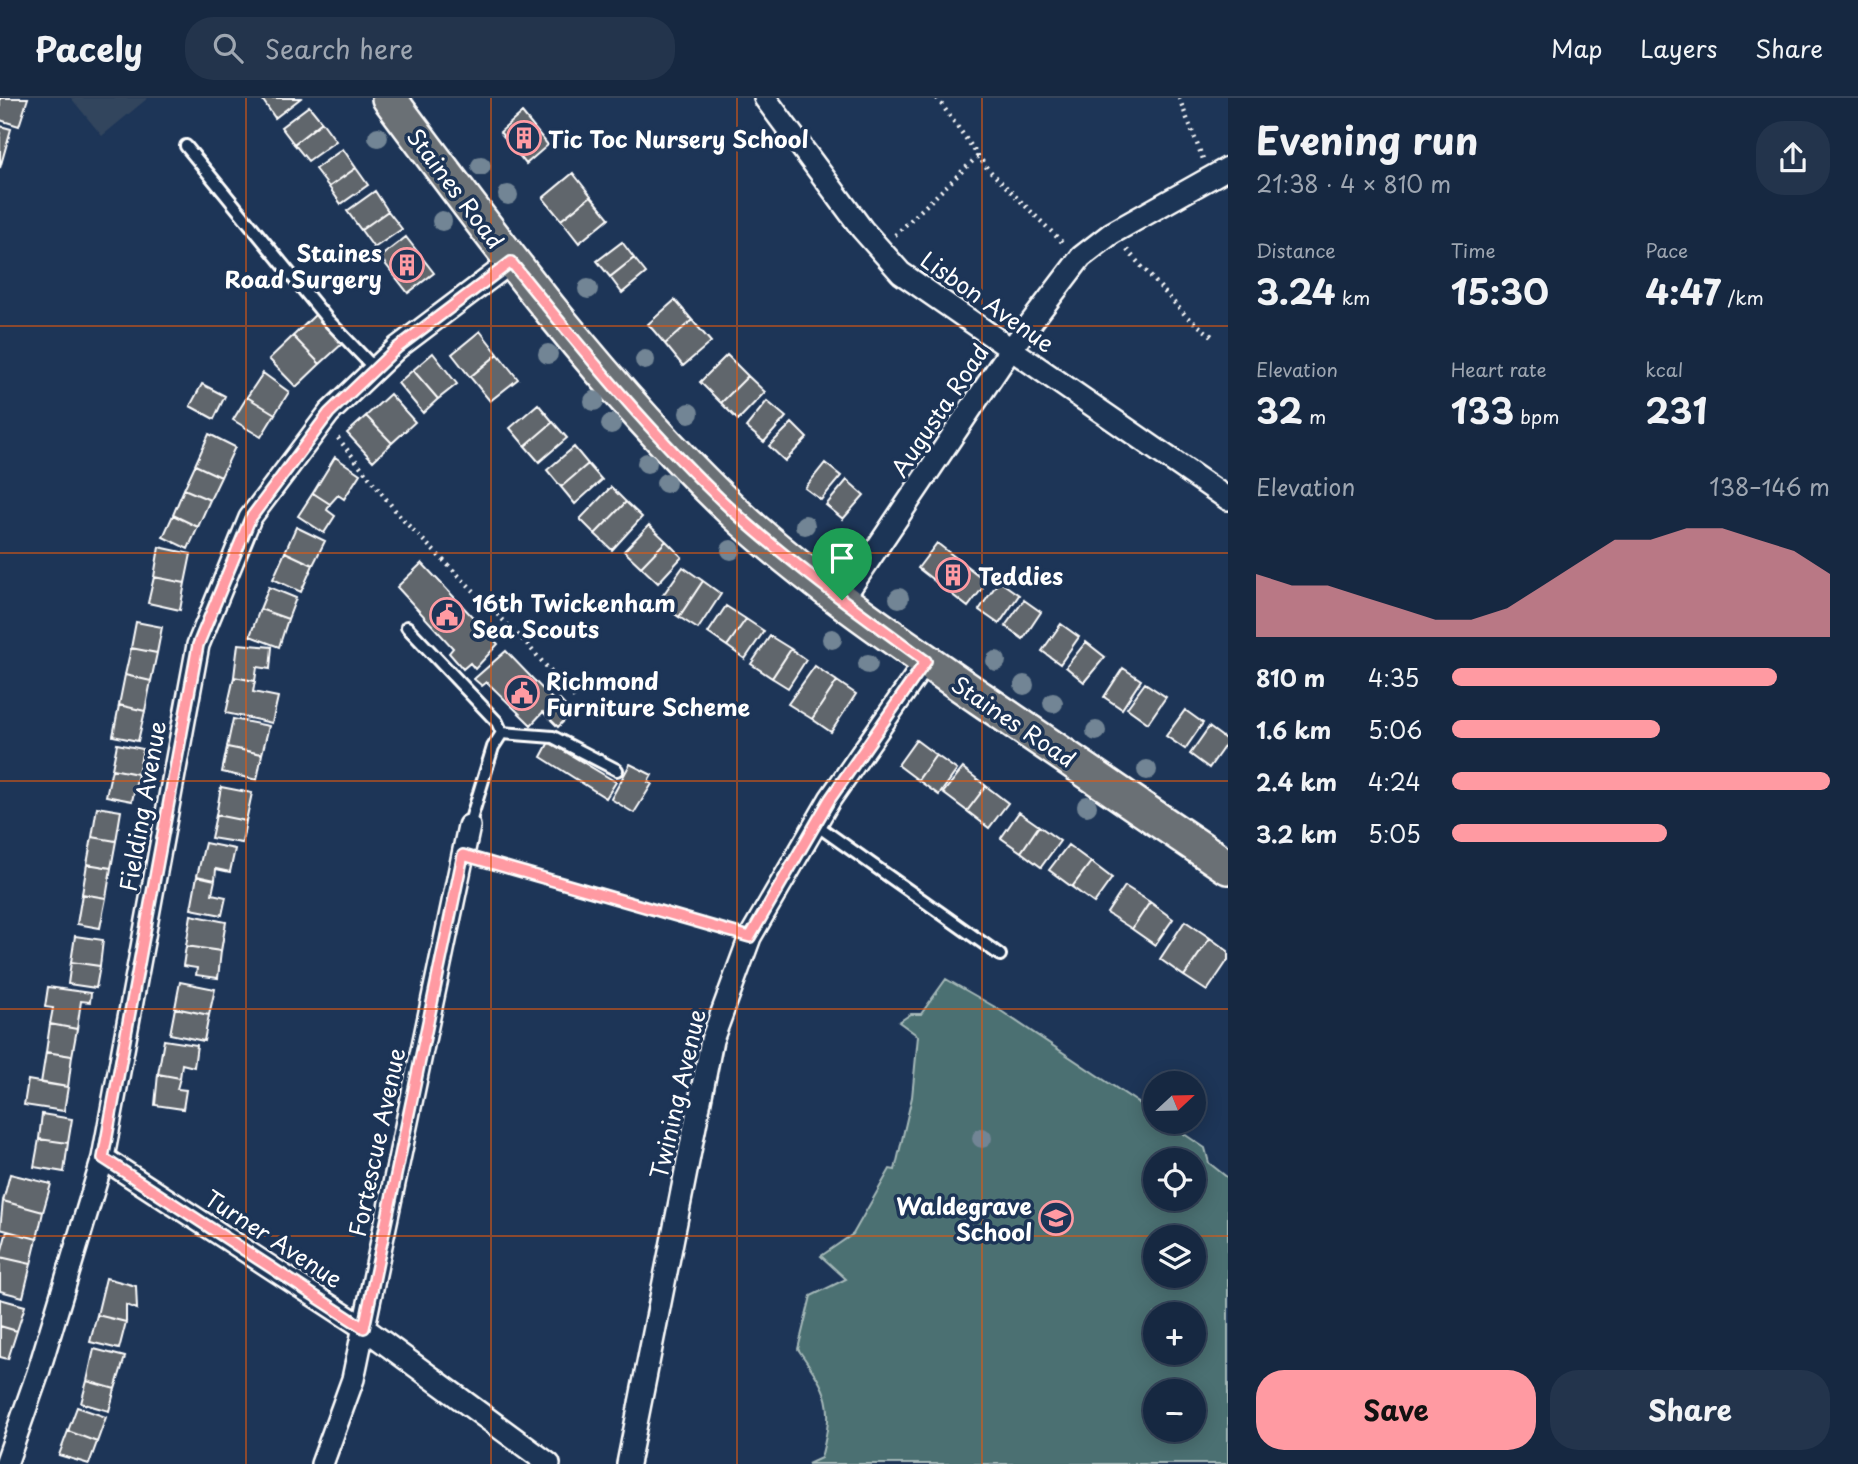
<!DOCTYPE html>
<meta charset="utf-8">
<style>
:root{--surface:#162841;--page:#23344c;--text:#f1f3f6;--muted:#9ea6b1;--line:#35445a;--accent:#ff9aa2}
body{margin:0;font-family:"Playpen Sans",sans-serif;background:var(--page);color:var(--text);height:100vh;display:flex;flex-direction:column;font-size:26px;white-space:nowrap}
*{box-sizing:border-box;margin:0}
p{font-size:23px;color:var(--muted)}
.icon{flex:none;width:38px;height:38px;fill:none;stroke:currentColor;stroke-width:2;stroke-linecap:round;stroke-linejoin:round}
.map{position:relative;flex:1;overflow:hidden}
.details{display:flex;flex-direction:column;background:var(--surface);width:630px}
.details>*{flex:none}
.needle{width:46px;rotate:68deg}
.tools{position:absolute;left:1143px;top:973px;display:grid;gap:14px}
.tools a{display:grid;place-items:center;width:63px;height:63px;border-radius:50%;background:var(--surface);box-shadow:0 4px 18px #0003,0 0 0 2px var(--line);font-size:35px}
.pin{position:absolute;display:grid;place-items:center;width:60px;height:60px;color:#fff;margin:-72px -30px;border-radius:50% 50% 50% 0;rotate:-45deg;box-shadow:0 0 7px #0007}
.pin .icon{rotate:45deg}
.round{display:grid;place-items:center;flex:none;width:74px;height:74px;border-radius:28px;background:var(--page)}
.headline{display:flex;align-items:center;justify-content:space-between;height:119px;padding:0 28px}
h1{font-size:38px;font-weight:700;line-height:52px}
.stats{display:grid;grid-template-columns:repeat(3,1fr);gap:10px;height:119px;padding:7px 28px}
.stats div{display:grid;align-content:center}
.stats b{font-size:35px;font-weight:700}
.stats small{font-size:19px;font-weight:400}
.stats p{font-size:19px}
.chart{height:196px;padding:14px 28px}
.chart p{display:flex;justify-content:space-between}
.chart svg{width:100%;height:126px;margin-top:7px;fill:var(--accent);opacity:.7}
.primary-button{display:flex;gap:14px;margin-top:auto;padding:14px 28px}
.primary-button a{flex:1;height:80px;border-radius:28px;background:var(--accent);color:#111;font-size:28px;font-weight:700;line-height:80px;text-align:center}
.primary-button a+a{background:var(--page);color:var(--text)}
ul{padding:0 28px;list-style:none;font-size:23px}
li{display:grid;grid-template-columns:112px 84px 1fr;align-items:center;height:52px}
li i{height:18px;border-radius:9px;background:var(--accent)}
header{display:flex;align-items:center;gap:42px;box-sizing:border-box;height:98px;padding:0 35px;background:var(--surface);border-bottom:2px solid var(--line)}
header strong{font-size:33px}
nav{display:flex;gap:38px;margin-inline-start:auto;font-size:24px}
.search{width:490px;height:63px;background:var(--page);display:flex;align-items:center;gap:18px;box-sizing:border-box;padding:0 24px;border-radius:28px;color:var(--muted);font-size:26px}
main{display:flex;flex:1;min-height:0}
.map>svg:first-child{display:block}
.built{fill:#31445d}
.green{fill:#4b7072;stroke:#a5b8b8;stroke-width:2;fill-rule:evenodd}
.building{fill:#61666c;stroke:#fff;stroke-width:2}
.lines{fill:none;stroke-linecap:round;stroke-linejoin:round}
.lane-casing{stroke:#fff;stroke-width:16}
.street-casing{stroke:#fff;stroke-width:26}
.primary-casing{stroke:#fff;stroke-width:38}
.path{stroke:#fff;stroke-width:4.5;stroke-dasharray:2 5;stroke-linecap:butt}
.lane{stroke:#1d3557;stroke-width:10}
.street{stroke:#1d3557;stroke-width:21}
.primary{stroke:#6b6f75;stroke-width:33}
.tree{fill:#728595}
.route-casing{stroke:#fff;stroke-width:14}
.route{stroke:#ff9aa2;stroke-width:9}
.grid{fill:none;stroke:#e8590c;stroke-width:2;stroke-opacity:0.55}
.labels{text-anchor:middle;dominant-baseline:central;stroke-width:7;stroke-linejoin:round;paint-order:stroke}
.poi-label{font-size:23px;font-weight:bold;fill:#fff;stroke:#1d3557;text-anchor:start}
.street-label{font-size:23px;fill:#fff;stroke:#1d3557}
</style>
<header>
<strong>Pacely</strong>
<div class="search"><svg class="icon" aria-label="search" viewBox="0 0 24 24"><circle cx="10" cy="10" r="6"/><path d="M15 15l6 6"/></svg>Search here</div>
<nav><a>Map</a><a>Layers</a><a>Share</a></nav>
</header>
<main>
<div class="map">
<svg width="1228" height="1366" viewBox="0 0 1228 1366">
<rect width="100%" height="100%" fill="#1d3557"/>
<filter id="ink" filterUnits="userSpaceOnUse"><feTurbulence type="fractalNoise" baseFrequency=".0143" numOctaves="2"/><feDisplacementMap in="SourceGraphic" scale="14" xChannelSelector="R" yChannelSelector="G"/><feConvolveMatrix kernelMatrix="1 2 1 2 8 2 1 2 1" color-interpolation-filters="sRGB"/></filter>
<g filter="url(#ink)">
<path class="built" d="M71 0H148L102 38Z"/>
<path class="green" d="M946 881 995 909 1155 1016V1024H1166L1205 1050 1209 1065 1228 1080V1366H808L821 1360C835 1305 829 1296 798 1251L811 1198 846 1181 821 1158 853 1136 890 1071 895 1072 912 999 918 938 899 924 911 916H921ZM1155 1062H1194V1101H1155ZM1194 1139V1178H1155V1139ZM1155 1216H1194V1255H1155ZM1155 1293H1194V1332H1155Z"/>
<path class="building" d="M0 0H28L19 28 0 22Z
M301 0 275 20 262 1 264 0Z
M309 8 322 24 294 46 281 29Z
M522 15 548 47 526 66 500 34Z
M322 24 336 43 308 63 294 46Z
M0 28 11 31 0 70Z
M343 51 356 70 329 89 315 71Z
M356 70 368 87 341 106 329 89Z
M573 75 591 98 561 122 543 100Z
M375 93 388 113 361 132 347 113Z
M591 98 609 120 579 145 561 122Z
M388 113 402 131 374 150 361 132Z
M406 139 434 175 408 195 380 159Z
M622 144 634 160 610 179 597 163Z
M634 160 646 175 622 195 610 179Z
M675 202 692 222 665 246 648 226Z
M316 216 342 246 320 266 293 238Z
M692 222 711 244 683 268 665 246Z
M480 233 498 256 470 279 452 256Z
M293 238 320 266 296 289 269 261Z
M433 255 457 286 438 301 413 272Z
M498 256 518 281 490 303 470 279Z
M727 257 748 278 721 305 700 284Z
M413 272 438 301 423 315 398 285Z
M263 275 289 294 275 316 247 299Z
M748 278 765 294 738 322 721 305Z
M202 286 225 298 214 321 190 308Z
M390 296 415 324 392 345 366 318Z
M247 299 275 316 261 339 233 322Z
M767 303 786 319 764 344 746 329Z
M538 306 553 324 525 348 510 330Z
M366 318 392 345 373 363 347 335Z
M553 324 567 340 539 364 525 348Z
M792 325 807 340 785 363 769 348Z
M209 336 235 349 221 379 195 367Z
M574 349 588 366 561 389 547 372Z
M335 359 360 376 344 401 338 397 330 406 313 395Z
M825 365 841 378 821 402 805 390Z
M588 366 602 382 575 406 561 389Z
M195 367 221 379 210 402 184 391Z
M847 382 864 397 843 421 826 407Z
M611 389 626 404 595 436 580 421Z
M184 391 210 402 198 429 173 417Z
M313 395 330 406 327 412 335 418 324 435 298 418Z
M626 404 642 419 612 452 595 436Z
M173 417 198 429 188 451 163 439Z
M649 427 666 443 641 469 624 453Z
M296 429 325 443 313 467 285 454Z
M666 443 682 459 658 485 641 469Z
M937 445 987 484 968 509 918 470Z
M159 449 191 456 185 485 154 479Z
M285 454 313 467 301 494 273 481Z
M422 465 498 546 475 571 470 565 463 571 449 555 453 550 397 489Z
M683 469 703 483 679 519 658 504Z
M154 479 185 485 180 512 148 505Z
M703 483 721 496 698 531 679 519Z
M999 483 1019 497 999 526 979 512Z
M269 489 296 500 288 521 260 511Z
M1024 502 1041 514 1023 541 1005 528Z
M726 508 746 521 727 548 708 535Z
M260 511 288 521 279 549 250 538Z
M746 521 764 533 745 561 727 548Z
M136 524 162 529 157 555 131 550Z
M1061 526 1079 539 1060 566 1042 553Z
M770 538 791 551 772 580 751 566Z
M1086 544 1105 559 1084 584 1066 569Z
M238 546 272 549 270 571 257 569 255 583 234 579Z
M131 550 157 555 151 583 125 577Z
M791 551 806 562 788 590 772 580Z
M506 553 555 604 559 601 572 615 558 629 543 614 531 627 487 584 482 588 474 581Z
M815 568 837 583 812 621 788 606Z
M1123 570 1141 582 1122 611 1104 599Z
M125 577 151 583 145 613 119 607Z
M234 579 255 583 253 594 278 599 272 625 226 615Z
M837 583 856 596 831 634 812 621Z
M1145 585 1166 599 1148 625 1127 610Z
M119 607 145 613 138 643 113 638Z
M1185 612 1203 625 1185 651 1166 638Z
M233 621 269 628 262 656 227 649Z
M1209 629 1228 643 1209 670 1190 656Z
M916 642 936 657 918 682 898 667Z
M549 644 616 684 606 700 541 659Z
M117 646 143 651 138 676 112 671Z
M227 649 262 656 257 682 222 674Z
M936 657 957 672 939 697 918 682Z
M630 666 652 677 648 684 652 686 634 715 611 701Z
M963 670 986 688 967 713 943 695Z
M112 671 138 676 132 703 106 698Z
M986 688 1008 705 989 730 967 713Z
M221 689 252 695 246 723 216 717Z
M97 709 121 713 116 743 92 739Z
M1019 714 1039 728 1021 754 1001 740Z
M216 717 246 723 242 745 211 740Z
M1039 728 1060 743 1041 769 1021 754Z
M92 739 116 743 111 770 87 766Z
M205 745 235 751 230 774 216 771 215 782 197 778Z
M1068 747 1091 764 1072 789 1049 772Z
M1091 764 1112 780 1094 805 1072 789Z
M87 766 111 770 106 800 82 796Z
M197 778 215 782 212 796 226 799 222 817 191 811Z
M1125 788 1150 804 1132 831 1107 815Z
M82 796 106 800 100 830 77 826Z
M1150 804 1173 821 1155 847 1132 831Z
M191 817 226 824 221 853 186 848Z
M1185 823 1210 840 1184 878 1160 861Z
M75 838 103 842 100 868 71 864Z
M1210 840 1228 853V862L1207 893 1184 878Z
M186 848 221 853 218 880 196 877 197 870 183 868Z
M71 864 100 868 96 890 68 886Z
M180 884 215 891 209 917 175 910Z
M48 889 91 895 90 904 81 903 77 931 50 926 53 910 45 909Z
M175 910 209 917 204 943 170 936Z
M50 926 77 931 72 958 46 954Z
M164 942 197 947 194 969 182 966 180 980 158 976Z
M46 954 72 958 68 989 41 985Z
M158 976 180 980 177 991 186 992 183 1011 155 1007Z
M28 982 68 989 64 1013 24 1007Z
M42 1016 72 1021 68 1045 39 1041Z
M39 1041 68 1045 64 1074 34 1069Z
M10 1076 51 1086 43 1114 3 1103Z
M3 1103 43 1114 37 1141 0 1131Z
M7 1133 37 1141 31 1166 0 1159Z
M0 1159 31 1166 23 1199 0 1193Z
M106 1180 136 1188 137 1211 126 1207V1224L97 1217Z
M0 1201 25 1208 17 1233 0 1228Z
M97 1217 126 1224 119 1251 90 1244Z
M0 1228 17 1233 8 1261 0 1259Z
M94 1251 125 1259 115 1291 87 1283Z
M87 1283 115 1291 109 1313 81 1305Z
M77 1309 106 1319 97 1344 68 1333Z
M68 1333 97 1344 89 1366 59 1357Z"/>
<g class="lines">
<g class="lane-casing">
<path id="lane" d="M186 48 328 222 375 271
M407 529 497 624 502 635 493 649 469 728
M502 635 553 639 617 672
M815 726 1000 857"/>
</g>
<g class="street-casing">
<path id="street" d="M765 0 862 131 901 175 1228 401
M842 502 1011 251 1081 159 1112 135 1228 70
M103 1060 364 1230 549 1366
M6 1366 38 1275 103 1060 198 547 250 420 329 315 397 250 511 164
M322 1366 353 1281 469 728
M628 1366 712 942 750 839 830 701 926 563"/>
</g>
<g class="primary-casing">
<path id="primary" d="M389 0C496 144 602 288 732 412 806 481 897 543 980 600 1063 657 1145 713 1228 769"/>
</g>
<path class="path" d="M937 0 987 70 1064 146
M1179 0 1203 61
M895 137 978 58
M1127 152 1187 219 1212 238
M338 340 402 421 525 544 576 602
M484 763 731 833"/>
<use href="#lane" class="lane"/>
<use href="#street" class="street"/>
<use href="#primary" class="primary"/>
</g>
<g class="tree">
<circle cx="378" cy="39" r="10"/>
<circle cx="481" cy="68" r="10"/>
<circle cx="508" cy="97" r="10"/>
<circle cx="442" cy="123" r="10"/>
<circle cx="588" cy="191" r="10"/>
<circle cx="548" cy="256" r="10"/>
<circle cx="645" cy="262" r="10"/>
<circle cx="594" cy="303" r="10"/>
<circle cx="689" cy="315" r="10"/>
<circle cx="611" cy="326" r="10"/>
<circle cx="647" cy="365" r="10"/>
<circle cx="666" cy="385" r="10"/>
<circle cx="805" cy="427" r="10"/>
<circle cx="731" cy="452" r="10"/>
<circle cx="899" cy="500" r="10"/>
<circle cx="832" cy="541" r="10"/>
<circle cx="996" cy="563" r="10"/>
<circle cx="868" cy="566" r="10"/>
<circle cx="1024" cy="587" r="10"/>
<circle cx="1053" cy="605" r="10"/>
<circle cx="1096" cy="633" r="10"/>
<circle cx="1147" cy="672" r="10"/>
<circle cx="1087" cy="708" r="10"/>
<circle cx="982" cy="1040" r="10"/>
</g>
</g>
<g class="lines" filter="url(#ink)">
<g class="route-casing">
<path id="route" d="M511 164C581 250 651 337 733 413 793 467 860 515 926 563L830 701 750 839 463 757 364 1230 103 1060 198 547 250 421 329 315 397 250Z"/>
</g>
<use href="#route" class="route"/>
</g>
<path class="grid" d="M246 0V1366M491 0V1366M737 0V1366M982 0V1366M0 228H1228M0 455H1228M0 683H1228M0 911H1228M0 1138H1228"/>
<defs>
<g id="building-ring" transform="scale(1.75)"><circle r="9.5" fill="#1d3557" stroke="#ff9aa2" stroke-width="1.5"/><path d="M-4-6H4V6H1V3H-1V6H-4ZM-2.5-4.3h1.7v1.8h-1.7ZM.8-4.3h1.7v1.8H.8ZM-2.5-1h1.7V.8h-1.7ZM.8-1h1.7V.8H.8Z" fill="#ff9aa2"/></g>
<g id="civic-ring" transform="scale(1.75)"><circle r="9.5" fill="#1d3557" stroke="#ff9aa2" stroke-width="1.5"/><path d="M-.6-6.5H3V-4.5H.6V-3L4-1V1h2V6H-6V1h2V-1L-.6-3ZM-1.2 2.5V6h2.4V2.5Z" fill="#ff9aa2"/></g>
<g id="school-ring" transform="scale(1.75)"><circle r="9.5" fill="#1d3557" stroke="#ff9aa2" stroke-width="1.5"/><path d="M0-5L7-2L0 1L-7-2ZM-4 1L0 2.5L4 1V4Q0 6-4 4Z" fill="#ff9aa2"/></g>
</defs>
<g fill-rule="evenodd">
<use href="#building-ring" x="524" y="40"/>
<use href="#building-ring" x="407" y="167"/>
<use href="#building-ring" x="953" y="477"/>
<use href="#civic-ring" x="447" y="517"/>
<use href="#civic-ring" x="522" y="595"/>
<use href="#school-ring" x="1056" y="1120"/>
</g>
<g class="labels">
<g class="poi-label">
<text x="548" y="40">Tic Toc Nursery School</text>
<text x="382" y="154" text-anchor="end">Staines<tspan x="382" dy="26">Road Surgery</tspan></text>
<text x="978" y="477">Teddies</text>
<text x="472" y="504">16th Twickenham<tspan x="472" dy="26">Sea Scouts</tspan></text>
<text x="546" y="582">Richmond<tspan x="546" dy="26">Furniture Scheme</tspan></text>
<text x="1032" y="1107" text-anchor="end">Waldegrave<tspan x="1032" dy="26">School</tspan></text>
</g>
<g class="street-label">
<text transform="translate(456 90) rotate(53)">Staines Road</text>
<text transform="translate(988 203) rotate(35)">Lisbon Avenue</text>
<text transform="translate(939 312) rotate(-56)">Augusta Road</text>
<text transform="translate(1014 623) rotate(34)">Staines Road</text>
<text transform="translate(142 708) rotate(-80)">Fielding Avenue</text>
<text transform="translate(677 996) rotate(-77)">Twining Avenue</text>
<text transform="translate(376 1044) rotate(-78)">Fortescue Avenue</text>
<text transform="translate(274 1140) rotate(33)">Turner Avenue</text>
</g>
</g>
</svg>
<div class="tools">
<a><svg class="needle" viewBox="-14 -14 28 28"><path d="M0-13l5 13h-10z" fill="#e53935"/><path d="M0 13l5-13h-10z" fill="#9ea6b1"/></svg></a>
<a><svg class="icon" aria-label="locate" viewBox="0 0 24 24"><circle cx="12" cy="12" r="6"/><path d="M12 2v4M12 18v4M2 12h4M18 12h4"/></svg></a>
<a><svg class="icon" aria-label="layers" viewBox="0 0 24 24"><path d="M12 4l9 5-9 5-9-5zM3 14l9 5 9-5"/></svg></a>
<a>+</a>
<a>−</a>
</div>
<div class="pin" style="left:842px;top:502px;background:#1e9e55"><svg class="icon" aria-label="arrive" viewBox="0 0 24 24"><path d="M6 21V4h12l-3 4 3 4H6"/></svg></div>
</div>
<section class="details">
<div class="headline"><div><h1>Evening run</h1><p>21:38 · 4 × 810 m</p></div><a class="round"><svg class="icon" aria-label="share" viewBox="0 0 24 24"><path d="M12 15V3M7 8l5-5 5 5M5 13v7h14v-7"/></svg></a></div>
<div class="stats">
<div><p>Distance</p><b>3.24<small> km</small></b></div>
<div><p>Time</p><b>15:30</b></div>
<div><p>Pace</p><b>4:47<small> /km</small></b></div>
</div>
<div class="stats">
<div><p>Elevation</p><b>32<small> m</small></b></div>
<div><p>Heart rate</p><b>133<small> bpm</small></b></div>
<div><p>kcal</p><b>231</b></div>
</div>
<div class="chart"><p><span>Elevation</span>138–146 m</p>
<svg viewBox="0 0 160 44" preserveAspectRatio="none"><path d="M0 44V22L10 26L20 26L30 30L40 34L50 38L60 38L70 34L80 26L90 18L100 10L110 10L120 6L130 6L140 10L150 14L160 22V44z"/></svg>
</div>
<ul>
<li><b>810 m</b>4:35<i style="width:86%"></i></li>
<li><b>1.6 km</b>5:06<i style="width:55%"></i></li>
<li><b>2.4 km</b>4:24<i style="width:100%"></i></li>
<li><b>3.2 km</b>5:05<i style="width:57%"></i></li>
</ul>
<div class="primary-button"><a>Save</a><a>Share</a></div>
</section>
</main>
